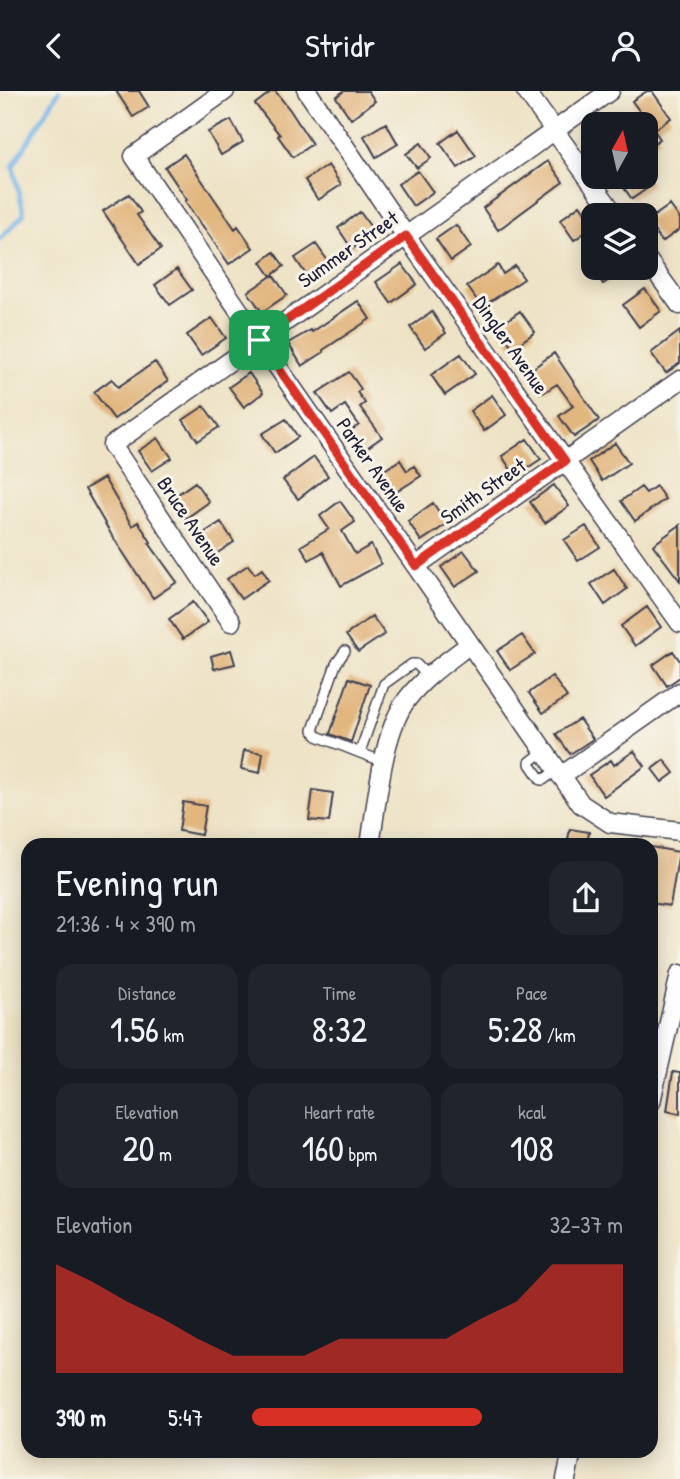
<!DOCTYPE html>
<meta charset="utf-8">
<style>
:root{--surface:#171b24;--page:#20242c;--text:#f1f3f6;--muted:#9ea1a6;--accent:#d93025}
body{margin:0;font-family:"Patrick Hand",sans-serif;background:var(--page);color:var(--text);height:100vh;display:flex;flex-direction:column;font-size:26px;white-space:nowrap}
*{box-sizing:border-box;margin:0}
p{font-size:23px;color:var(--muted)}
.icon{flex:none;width:38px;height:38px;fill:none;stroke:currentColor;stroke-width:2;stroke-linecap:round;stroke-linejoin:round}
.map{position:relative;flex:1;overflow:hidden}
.side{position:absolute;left:21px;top:747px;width:637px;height:620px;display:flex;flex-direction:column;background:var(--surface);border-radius:21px;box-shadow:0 4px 18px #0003}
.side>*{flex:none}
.needle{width:46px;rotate:8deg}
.controls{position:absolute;left:581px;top:21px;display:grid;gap:14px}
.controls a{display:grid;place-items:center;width:77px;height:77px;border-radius:14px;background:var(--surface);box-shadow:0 4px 18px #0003;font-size:35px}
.pin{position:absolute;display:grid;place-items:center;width:60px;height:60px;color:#fff;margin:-30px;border-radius:14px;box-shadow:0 4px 10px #0006}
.round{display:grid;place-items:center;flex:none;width:74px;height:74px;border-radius:21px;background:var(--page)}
.summary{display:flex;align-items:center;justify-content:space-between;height:119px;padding:0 35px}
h1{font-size:38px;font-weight:600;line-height:52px}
.metrics{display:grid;grid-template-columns:repeat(3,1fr);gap:10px;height:119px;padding:7px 35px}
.metrics div{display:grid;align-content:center;border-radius:18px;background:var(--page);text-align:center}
.metrics b{font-size:35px;font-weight:600}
.metrics small{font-size:19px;font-weight:400}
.metrics p{font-size:19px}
.chart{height:196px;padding:14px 35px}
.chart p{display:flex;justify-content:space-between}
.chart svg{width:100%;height:126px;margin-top:7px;fill:var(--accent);opacity:.7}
ul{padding:0 35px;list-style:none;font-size:23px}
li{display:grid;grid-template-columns:112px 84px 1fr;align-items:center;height:52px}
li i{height:18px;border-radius:9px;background:var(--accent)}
header{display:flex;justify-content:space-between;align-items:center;height:91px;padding:0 35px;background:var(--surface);font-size:32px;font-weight:600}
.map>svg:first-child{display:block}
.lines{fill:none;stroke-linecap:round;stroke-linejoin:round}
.stream{stroke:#72b4e7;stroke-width:4.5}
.building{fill:#e2b67f}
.lane-casing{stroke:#413f50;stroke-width:12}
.street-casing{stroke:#413f50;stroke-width:21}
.lane{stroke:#fff;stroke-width:9}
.street{stroke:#fff;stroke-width:18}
.route-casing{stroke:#fff;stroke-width:14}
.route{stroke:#d93025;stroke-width:9}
.labels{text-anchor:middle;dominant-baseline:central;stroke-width:6;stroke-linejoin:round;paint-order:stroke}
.street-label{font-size:21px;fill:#22223b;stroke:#f7f3e8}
</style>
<header><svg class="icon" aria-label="back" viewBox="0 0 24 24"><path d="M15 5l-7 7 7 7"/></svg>Stridr<svg class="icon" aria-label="person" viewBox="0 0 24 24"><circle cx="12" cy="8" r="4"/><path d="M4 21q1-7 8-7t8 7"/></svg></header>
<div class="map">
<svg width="680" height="1388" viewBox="0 0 680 1388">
<rect width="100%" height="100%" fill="#f7f3e8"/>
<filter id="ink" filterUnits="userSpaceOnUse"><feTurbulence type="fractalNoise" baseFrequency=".0143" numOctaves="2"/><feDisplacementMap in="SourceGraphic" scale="14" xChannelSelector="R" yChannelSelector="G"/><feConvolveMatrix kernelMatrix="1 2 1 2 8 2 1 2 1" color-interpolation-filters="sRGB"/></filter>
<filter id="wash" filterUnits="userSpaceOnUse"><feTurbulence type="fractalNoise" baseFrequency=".00686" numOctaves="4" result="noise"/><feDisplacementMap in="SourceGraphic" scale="28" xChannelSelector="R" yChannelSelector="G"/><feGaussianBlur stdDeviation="1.57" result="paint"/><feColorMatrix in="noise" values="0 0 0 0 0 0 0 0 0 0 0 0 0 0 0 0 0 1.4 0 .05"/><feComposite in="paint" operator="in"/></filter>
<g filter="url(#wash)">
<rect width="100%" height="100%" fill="#eee3c6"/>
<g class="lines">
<path class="stream" d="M0 148 24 123 13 75 59 0"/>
</g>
<g id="blocks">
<path class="building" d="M116 0H139L149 16 133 26Z
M272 0H275L290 19 312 53 293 66 278 45 280 44 255 13Z
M344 0H368L375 10 351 28 336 6Z
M647 0H652L671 27 654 39 660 48 646 58V29L632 10Z
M231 29 243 51 221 64 208 41Z
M386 32 398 53 376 66 364 45Z
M458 39 476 65 458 77 440 52Z
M421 52 431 67 417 77 406 63Z
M184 63 235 138 238 135 253 157 229 173 202 134H201L185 110 187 109 165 76Z
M548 70 563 91 498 139 483 117Z
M328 74 341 94 318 109 305 89Z
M418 80 433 101 413 115 398 93Z
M616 86H646L652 94 632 108Z
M129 103 141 121 137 124 161 158 139 173 103 120Z
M580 114 593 133V136L574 149 560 129Z
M670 114 680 128V138L662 151 647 130Z
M360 121 375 142 352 158 338 137Z
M456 134 471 156 451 170 436 148Z
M316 153 330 173 309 188 295 167Z
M274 161 284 175 271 185 261 171Z
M402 173 417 193 391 212 376 191Z
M498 174 503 183 515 175 524 188 482 216 467 195Z
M592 177H627L603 193Z
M177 178 192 199 170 214 155 194Z
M273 184 287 204 262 221 248 201Z
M645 198 661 220 639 236 623 214Z
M358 210 370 228 323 259 324 261 302 275 288 252 311 239 312 241Z
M520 220 535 241 513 257 498 236Z
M432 221 446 242 425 257 410 236Z
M212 227 226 247 201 264 187 244Z
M680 240V272L666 282 651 262Z
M554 262 599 329 574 346 559 325 573 315 557 293 543 302 528 281Z
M461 263 475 283 445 304 431 284Z
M155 271 168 290 114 328 94 301 112 288 118 296Z
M349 281 361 298 357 301 365 312 360 316 382 346 361 361 347 342 359 334 345 314 332 323 317 302Z
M249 282 263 302 244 316 229 296Z
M492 304 506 324 484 340 470 320Z
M204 315 219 336 198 350 183 329Z
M286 328 298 346 275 362 262 343Z
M158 347 172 367 152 380 138 360Z
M527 348 541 368 515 385 502 365Z
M615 352 629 372 602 390 589 370Z
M314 366 328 385 298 408 283 389Z
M400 369 407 380 414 375 421 385 396 401 383 380Z
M104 387 132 435 138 431 151 451 149 452 177 491 153 507 111 443 85 398Z
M195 391 209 411 185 428 171 408Z
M554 394 569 415 545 432 530 411Z
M656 395 665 408 635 430 621 410 641 396 646 402Z
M340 410 355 431 342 440 355 463 371 454 381 473 341 495 323 461 309 469 301 455 329 438 320 425Z
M433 412 447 433 421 450 408 430Z
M221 431 234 451 210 467 196 447Z
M680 434V490L653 454Z
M586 435 600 456 578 470 564 449Z
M464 460 479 480 455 496 441 476Z
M248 474 255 483 262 478 269 489 241 508 227 488Z
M614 478 627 498 605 514 591 493Z
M193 511 208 531 183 548 169 528Z
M647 516 661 536 635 555 621 535Z
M372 525 385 543 358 561 346 544Z
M522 544 535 563 510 579 497 560Z
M231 559 235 573 214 578 211 565Z
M673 560 680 570V586L667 595 653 574Z
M552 585 567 606 543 622 529 602Z
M349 587 370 594 351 651 330 643Z
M579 628 593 648 570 663 556 643Z
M244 659 263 662 260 682 241 678Z
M634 660 645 675 604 705 589 684 611 669 614 674Z
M664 669 674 682 662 691 652 678Z
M313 699 333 702 329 731 309 729Z
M183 711 206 715 201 744 179 740Z
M570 738 589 741 587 754H567Z
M651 756 679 761 670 815 651 812Z
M673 981 680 982V1023L667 1020Z"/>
</g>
</g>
<g filter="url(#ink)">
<use href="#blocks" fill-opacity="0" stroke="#413f50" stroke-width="2"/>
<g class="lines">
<g class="lane-casing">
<path id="lane" d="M345 560 336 573 313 639 317 645 363 663
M544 660 530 671V673L541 689H543L557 679
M384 671 363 663 361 658 384 593 412 573H416L428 585"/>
</g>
<g class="street-casing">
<path id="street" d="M225 0 134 65 259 249 581 713 610 732 680 740
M307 0 406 145 680 532
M526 0 615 124
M646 167 680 214
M416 475 680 289
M231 531 112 354 610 0
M561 685 680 601
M370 754C377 713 382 640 408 607 425 585 448 570 470 553
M651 1011 680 883
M566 1388 572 1360"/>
</g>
<use href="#lane" class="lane"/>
<use href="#street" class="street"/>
</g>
</g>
<g class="lines" filter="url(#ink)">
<g class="route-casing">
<path id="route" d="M406 145 565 370 416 475 259 249Z"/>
</g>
<use href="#route" class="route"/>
</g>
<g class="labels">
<g class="street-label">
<text transform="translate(348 158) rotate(-35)">Summer Street</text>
<text transform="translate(511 254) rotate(55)">Dingler Avenue</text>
<text transform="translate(373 374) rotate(55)">Parker Avenue</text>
<text transform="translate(483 400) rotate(-35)">Smith Street</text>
<text transform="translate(191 430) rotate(56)">Bruce Avenue</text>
</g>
</g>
</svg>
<div class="controls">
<a><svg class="needle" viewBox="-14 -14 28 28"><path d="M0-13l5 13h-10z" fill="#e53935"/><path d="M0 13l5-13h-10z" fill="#9ea1a6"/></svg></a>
<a><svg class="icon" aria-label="layers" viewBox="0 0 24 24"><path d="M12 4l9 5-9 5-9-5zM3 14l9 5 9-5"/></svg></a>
</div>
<div class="pin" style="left:259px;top:249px;background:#1e9e55"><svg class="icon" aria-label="arrive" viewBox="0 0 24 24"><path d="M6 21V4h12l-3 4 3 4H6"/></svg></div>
<section class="side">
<div class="summary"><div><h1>Evening run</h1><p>21:36 · 4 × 390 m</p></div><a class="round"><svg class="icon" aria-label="share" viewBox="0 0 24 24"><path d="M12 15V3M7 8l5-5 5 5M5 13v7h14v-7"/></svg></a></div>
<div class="metrics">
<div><p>Distance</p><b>1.56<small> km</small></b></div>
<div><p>Time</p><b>8:32</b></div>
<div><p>Pace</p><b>5:28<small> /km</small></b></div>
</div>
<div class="metrics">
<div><p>Elevation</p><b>20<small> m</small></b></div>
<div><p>Heart rate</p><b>160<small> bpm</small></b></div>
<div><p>kcal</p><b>108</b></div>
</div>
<div class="chart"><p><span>Elevation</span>32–37 m</p>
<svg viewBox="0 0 160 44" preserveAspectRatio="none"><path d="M0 44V6L10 12L20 19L30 25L40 32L50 38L60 38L70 38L80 32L90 32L100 32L110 32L120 25L130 19L140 6L150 6L160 6V44z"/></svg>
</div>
<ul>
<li><b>390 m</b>5:47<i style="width:62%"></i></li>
</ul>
</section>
</div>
